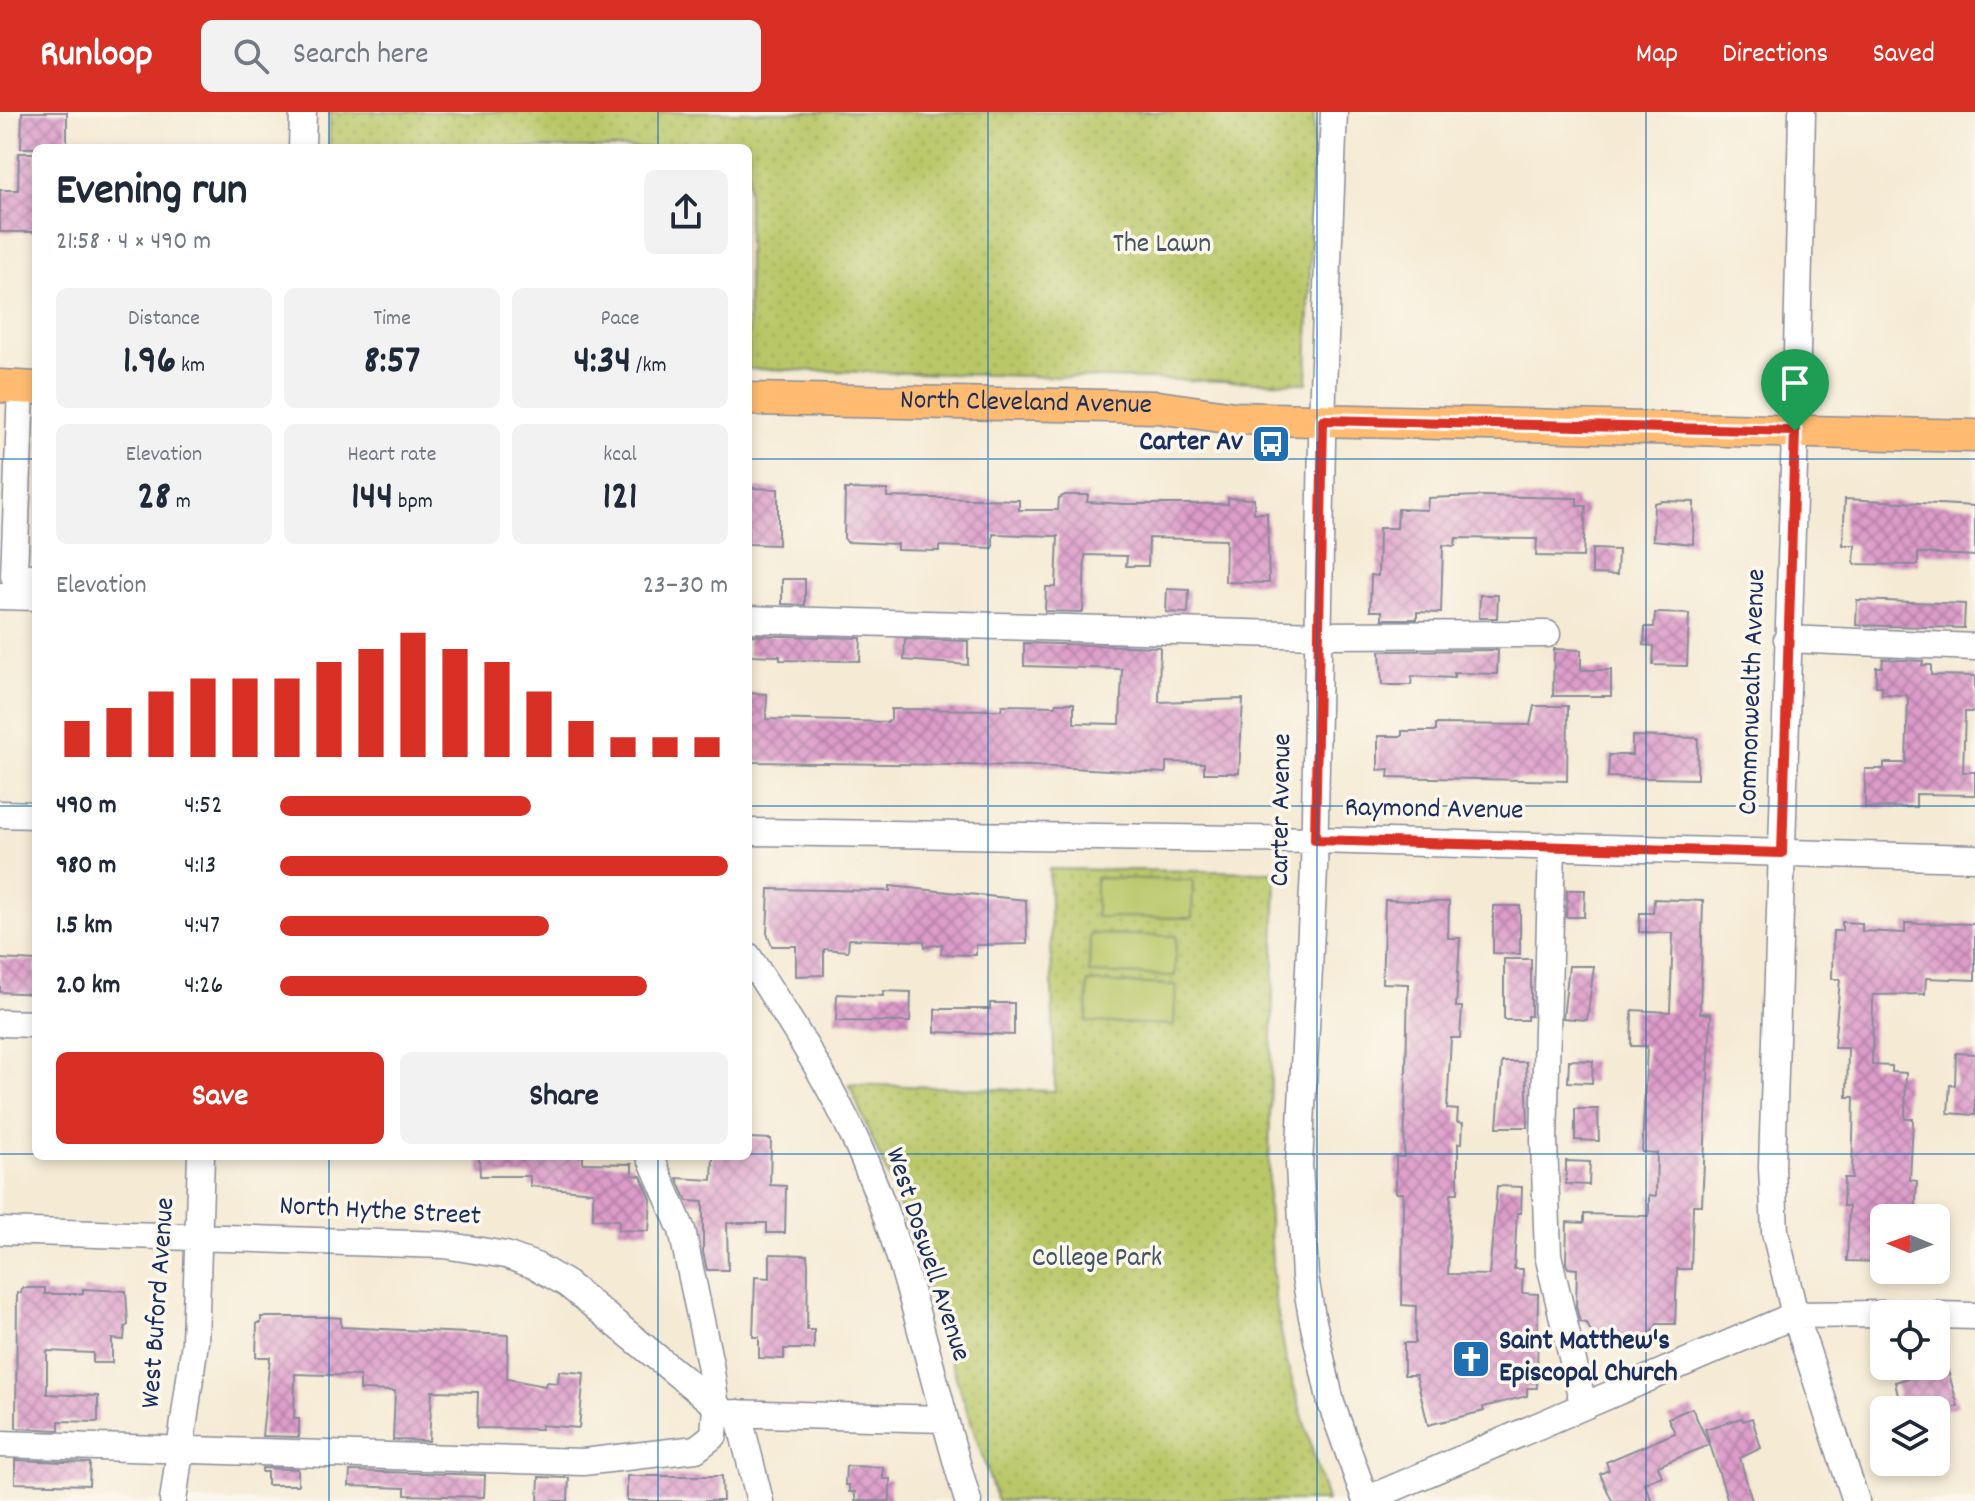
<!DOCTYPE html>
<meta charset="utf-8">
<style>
:root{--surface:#fff;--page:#f2f2f3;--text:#1f2937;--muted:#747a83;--accent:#d93025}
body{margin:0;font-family:Dekko,sans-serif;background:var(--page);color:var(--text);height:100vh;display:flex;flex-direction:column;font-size:30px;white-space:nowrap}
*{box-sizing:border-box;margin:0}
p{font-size:26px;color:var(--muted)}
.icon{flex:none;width:44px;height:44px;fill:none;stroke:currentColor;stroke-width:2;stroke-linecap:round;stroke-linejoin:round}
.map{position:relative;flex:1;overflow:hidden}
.side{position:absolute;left:32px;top:32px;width:720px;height:1016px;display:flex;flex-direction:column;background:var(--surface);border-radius:12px;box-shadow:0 4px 12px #0003}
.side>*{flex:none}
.needle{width:52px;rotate:271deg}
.buttons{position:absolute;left:1870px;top:1092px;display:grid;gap:16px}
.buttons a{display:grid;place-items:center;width:80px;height:80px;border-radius:12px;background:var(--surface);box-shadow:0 4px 12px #0003;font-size:40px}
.pin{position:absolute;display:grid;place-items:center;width:68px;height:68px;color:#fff;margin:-82px -34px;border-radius:50% 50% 50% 0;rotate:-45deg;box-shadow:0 0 8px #0007}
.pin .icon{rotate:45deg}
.round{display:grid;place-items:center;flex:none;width:84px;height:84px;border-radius:12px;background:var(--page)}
.summary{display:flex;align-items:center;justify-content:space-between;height:136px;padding:0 24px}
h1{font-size:44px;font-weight:700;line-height:60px}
.figures{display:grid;grid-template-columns:repeat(3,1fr);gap:12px;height:136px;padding:8px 24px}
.figures div{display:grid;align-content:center;border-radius:12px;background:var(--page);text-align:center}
.figures b{font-size:40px;font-weight:700}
.figures small{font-size:22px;font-weight:400}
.figures p{font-size:22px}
.chart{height:224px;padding:16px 24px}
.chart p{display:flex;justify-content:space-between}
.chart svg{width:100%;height:144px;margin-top:8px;stroke:var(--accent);stroke-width:6}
.cta{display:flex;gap:16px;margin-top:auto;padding:16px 24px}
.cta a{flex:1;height:92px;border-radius:12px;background:var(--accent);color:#fff;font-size:32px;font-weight:700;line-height:92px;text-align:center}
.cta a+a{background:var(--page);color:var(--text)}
ul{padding:0 24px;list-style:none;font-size:26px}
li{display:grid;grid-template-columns:128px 96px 1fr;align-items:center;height:60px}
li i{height:20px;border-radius:10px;background:var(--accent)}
header{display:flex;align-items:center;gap:48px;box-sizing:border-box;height:112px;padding:0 40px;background:var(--accent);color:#fff}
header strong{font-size:38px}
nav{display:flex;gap:44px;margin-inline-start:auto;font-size:28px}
.search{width:560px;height:72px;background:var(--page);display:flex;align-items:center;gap:20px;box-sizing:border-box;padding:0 28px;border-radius:12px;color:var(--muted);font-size:30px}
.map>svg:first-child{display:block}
.grass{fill:url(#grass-dots);stroke:#6a7b63;stroke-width:2}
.garden{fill:#bac768;stroke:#6a7b63;stroke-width:2}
.building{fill:url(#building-cross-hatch)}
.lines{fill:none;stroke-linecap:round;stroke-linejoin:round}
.minor-casing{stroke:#888c99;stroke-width:29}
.major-casing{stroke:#888c99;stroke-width:35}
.minor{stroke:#fff;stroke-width:26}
.major{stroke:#febb71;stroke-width:32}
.route-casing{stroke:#fff;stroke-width:16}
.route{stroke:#d93025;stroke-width:10}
.grid{fill:none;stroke:#1f6fb2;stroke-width:2;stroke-opacity:0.55}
.labels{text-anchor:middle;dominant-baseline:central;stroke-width:7;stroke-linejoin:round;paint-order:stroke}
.park-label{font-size:28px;fill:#435560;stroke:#fbf7ec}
.street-label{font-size:28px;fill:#1b2f5e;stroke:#fbf7ec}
.poi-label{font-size:28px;font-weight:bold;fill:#1b2f5e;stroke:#fbf7ec;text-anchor:end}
</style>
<header>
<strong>Runloop</strong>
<div class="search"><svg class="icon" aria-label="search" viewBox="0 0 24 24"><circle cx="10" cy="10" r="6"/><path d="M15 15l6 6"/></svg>Search here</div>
<nav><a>Map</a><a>Directions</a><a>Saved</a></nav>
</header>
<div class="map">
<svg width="1975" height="1389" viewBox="0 0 1975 1389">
<defs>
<pattern id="grass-dots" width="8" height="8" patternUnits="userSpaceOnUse" patternTransform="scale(2)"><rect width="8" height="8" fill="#bac768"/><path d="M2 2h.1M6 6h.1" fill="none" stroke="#9fab5d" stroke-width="1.8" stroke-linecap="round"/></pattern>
<pattern id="building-cross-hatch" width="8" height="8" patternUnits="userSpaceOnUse" patternTransform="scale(2)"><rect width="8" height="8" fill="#dd9bc9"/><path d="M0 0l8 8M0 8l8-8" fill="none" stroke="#b27fa6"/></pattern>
</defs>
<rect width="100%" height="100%" fill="#fbf7ec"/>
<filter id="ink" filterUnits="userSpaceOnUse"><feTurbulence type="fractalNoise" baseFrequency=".0125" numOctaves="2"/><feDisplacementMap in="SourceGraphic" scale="16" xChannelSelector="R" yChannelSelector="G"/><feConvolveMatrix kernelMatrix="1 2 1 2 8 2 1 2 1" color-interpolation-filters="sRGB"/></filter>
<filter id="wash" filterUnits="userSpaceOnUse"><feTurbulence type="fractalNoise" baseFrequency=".006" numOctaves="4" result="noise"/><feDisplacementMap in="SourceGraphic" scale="32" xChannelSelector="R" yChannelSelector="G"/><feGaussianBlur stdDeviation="1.8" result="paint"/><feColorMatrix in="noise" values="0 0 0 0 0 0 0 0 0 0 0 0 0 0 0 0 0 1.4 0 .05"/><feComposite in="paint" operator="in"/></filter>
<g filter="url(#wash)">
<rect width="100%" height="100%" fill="#f5ead4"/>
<path class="grass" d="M330 0H1314L1307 271 748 257V36H329Z
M1049 757 1276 760 1268 1092 1275 1187 1286 1247 1327 1389H997L895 1081 849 972 1055 979Z"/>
<path class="garden" d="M1096 766 1193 768 1192 806 1096 805Z
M1090 822 1176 824 1175 864 1089 861Z
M1088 870 1176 873 1174 913 1087 910Z"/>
<g id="blocks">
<path class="building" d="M22 0H67V36H21Z
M19 41H36V120H0V78H18Z
M748 376 778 377V433L748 432Z
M845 377 887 378V385L1019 388V398H1058L1059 386 1065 383H1088L1087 390 1126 392H1228V386L1254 387V401H1267L1269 471 1225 470 1226 428 1149 426 1148 454H1126L1127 444 1085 443 1083 500 1045 499 1046 475H1056L1058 424 993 422V436L939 434V439L897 438V432L847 430 844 426Z
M1481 384 1577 386V394H1586L1583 445 1536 444 1537 427 1456 426 1455 434 1443 433 1441 501 1417 500V507H1382V499H1370L1371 463 1378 464 1379 416H1397L1398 397 1427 398 1428 386Z
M1845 387 1975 394V444L1918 441V453L1854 452 1855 433H1843Z
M1663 389 1694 390 1693 432 1653 428 1654 391Z
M1592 437 1618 438 1617 463 1592 462Z
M782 467H805V493L782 492Z
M1167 477 1189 478 1188 501 1166 500Z
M1480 483H1498L1497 506H1479Z
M1857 488 1965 492 1964 516 1856 513Z
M1655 501 1689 502 1687 554 1653 553 1654 534 1644 533 1645 515H1654Z
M748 523 861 526 860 549 780 548V544L748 543Z
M905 527 968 529V553L904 548Z
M1024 531 1160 535 1159 590 1243 587 1239 661H1204V651L1166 650V661L1032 654 748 650V581L767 582 766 607 887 610 891 608V597L1001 598 1002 593 1056 594V591H1074V611L1120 612 1122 557 1024 554Z
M1554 537 1581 538V558H1611V584H1553Z
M1498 538 1497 562 1454 561V566L1412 564 1411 573H1382L1380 539Z
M1883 547 1923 549 1922 553H1931V563L1975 564V600H1965L1963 660H1975V683L1916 682V695L1865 696V657H1884V651H1906L1908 586 1906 583 1882 582V574H1876V555H1882Z
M1534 594H1568L1567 669 1388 665 1389 657 1378 658V624H1402V619H1436V612L1530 613Z
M1632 624 1698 626 1697 667 1608 665 1609 643H1632Z
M890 774 1026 788 1027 832 976 833V843L941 842 942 832 925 835 924 829 849 827 848 839 824 837V863L796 864V834H772L767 821 769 777 890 779Z
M1567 778H1585L1584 805H1566Z
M1654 787 1703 789 1700 901 1711 902 1702 1093H1693L1691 1157H1677L1675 1212H1657L1646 1230 1630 1239H1612L1598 1230 1586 1211 1580 1210 1576 1194 1577 1157 1568 1156 1566 1151 1567 1110 1584 1111V1102L1649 1104V1083L1656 1084 1657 1041 1642 1040 1647 934H1631L1632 898 1670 900 1673 821 1639 820 1640 801H1653Z
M1385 788 1449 790 1448 826H1460L1456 895H1462L1460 926H1451L1447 997 1458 998 1457 1010 1463 1011 1462 1031H1458V1081H1451L1448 1162 1489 1163 1497 1074 1522 1075 1521 1101H1517L1514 1157H1523L1522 1181 1538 1182 1537 1276H1527V1284L1483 1295 1484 1299 1428 1313 1416 1263H1404V1231H1415L1416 1194 1402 1193 1403 1081H1396V1045H1404L1408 872 1382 871Z
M1493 794H1520V842L1493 841Z
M1842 810 1862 811V819L1905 821V811L1975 812V868L1926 866 1925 882 1873 883 1872 953 1892 954V960L1906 961 1905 1007H1913L1910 1068 1917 1069 1915 1106 1884 1105V1150L1847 1149 1849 1094H1843L1844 1066H1852L1854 985H1847L1848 936H1834L1840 867H1832L1833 819H1842Z
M0 847 36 849V882L0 880Z
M1504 847H1531V904H1527V908H1504Z
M1569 854H1594L1587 908 1563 906Z
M883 879 911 880 910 910 836 909 837 882 883 884Z
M990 891H1014V923L935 920V897H990Z
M1956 941 1975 942V1003L1948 1001 1950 973H1955Z
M1569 948 1593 949 1592 971 1568 970Z
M1502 950H1526L1528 1015H1497Z
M1575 997H1598L1599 1029 1575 1028Z
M748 1026 771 1027 770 1073 786 1074 785 1121H767V1111H727L728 1158H707L703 1140V1090L687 1089 677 1066 712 1068 713 1044H748Z
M479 1044H583V1051L632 1052V1063L641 1064 651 1087 649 1119 618 1118 619 1108 593 1107V1080L530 1074V1064H480Z
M1566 1049 1590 1050 1589 1073 1566 1072Z
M770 1142 807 1143 808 1154 807 1218H814V1237H784V1247L759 1246V1225H753L755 1165 770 1166Z
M22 1176H45V1182H83V1177L126 1179 128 1213 125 1215 124 1228 112 1227V1251H93V1241L47 1239V1282L98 1284V1310L59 1309V1318L16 1316 17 1181H21Z
M261 1205H328L341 1206V1215L508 1223 507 1267 545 1274 546 1270 558 1271 559 1259 584 1261 579 1316 541 1313V1317L477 1316 478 1280 432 1279 429 1329 393 1328 395 1279 360 1278V1264L295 1262 294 1307H299V1325L262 1324 270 1245H256L257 1211H261Z
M1947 1255 1958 1294 1943 1298H1901L1895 1270Z
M1692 1296 1709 1333 1658 1354 1662 1364 1644 1371 1652 1389H1612L1600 1362 1609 1358 1606 1350 1675 1321 1668 1306Z
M1742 1306 1743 1309 1752 1306 1761 1336 1740 1346 1752 1389H1728L1705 1317Z
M15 1348 90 1351 89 1373 15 1371Z
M846 1354 883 1355V1367H890V1389H855V1380H849V1373H845Z
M262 1356 298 1357V1373H267V1360H262Z
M350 1359 485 1363 484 1385 405 1383V1376L349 1374Z
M627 1364H722L723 1389H627Z
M539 1365 569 1366 568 1389H538Z"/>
</g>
</g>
<g filter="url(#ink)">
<use href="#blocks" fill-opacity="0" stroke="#888c99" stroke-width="2"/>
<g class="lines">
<g class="minor-casing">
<path id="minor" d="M1334 0 1323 276 1314 758 1299 1053 1305 1165 1312 1205 1331 1291 1366 1389
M1802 0 1796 289 1772 1055 1775 1120 1795 1203 1856 1389
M302 36 303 0
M21 275 14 464 36 465
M0 484 36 485
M748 507 1319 523 1547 522
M1787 527 1975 535
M0 702 36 703
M748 720 1315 728 1975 746
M1552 734 1544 1029 1548 1143 1583 1292
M748 844C790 909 833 974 863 1045 911 1155 933 1275 968 1389
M0 911 36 912
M0 1119 444 1133 506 1143 536 1154 567 1172 725 1301 943 1307
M1936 1203 1975 1204
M738 1301 760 1389
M0 1332 583 1350 696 1337 714 1323 716 1295 710 1252 682 1118 650 1044
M1366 1388 1795 1203 1884 1202
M173 1389 195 1230 201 1044"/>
</g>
<g class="major-casing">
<g id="major">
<path d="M0 274 36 276"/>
<path id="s1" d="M748 287 1158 295 1234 306 1975 324"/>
</g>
</g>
<use href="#minor" class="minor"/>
<use href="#major" class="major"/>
</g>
</g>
<g class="lines" filter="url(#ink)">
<g class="route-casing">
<path id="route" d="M1323 308 1795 319 1782 741 1315 728Z"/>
</g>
<use href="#route" class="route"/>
</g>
<path class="grid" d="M329 0V36M658 0V36M988 0V1389M1317 0V1389M1646 0V1389M0 347H36M748 347H1975M0 694H36M748 694H1975M0 1042H36M748 1042H1975M329 1044V1389M658 1044V1389"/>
<defs>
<g id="bus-square" transform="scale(2)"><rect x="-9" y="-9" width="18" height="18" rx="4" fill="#1f6fb2" stroke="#fbf7ec"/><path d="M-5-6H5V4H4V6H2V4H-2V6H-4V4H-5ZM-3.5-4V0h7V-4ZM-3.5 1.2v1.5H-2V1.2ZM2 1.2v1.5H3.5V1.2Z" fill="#fff"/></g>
<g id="church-square" transform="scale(2)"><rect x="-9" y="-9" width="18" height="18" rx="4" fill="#1f6fb2" stroke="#fbf7ec"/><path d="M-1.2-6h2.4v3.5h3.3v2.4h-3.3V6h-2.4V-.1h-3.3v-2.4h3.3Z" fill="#fff"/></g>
</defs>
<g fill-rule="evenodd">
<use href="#bus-square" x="1271" y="332"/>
<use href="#church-square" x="1471" y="1247"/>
</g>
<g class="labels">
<g class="park-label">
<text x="1162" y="134">The Lawn</text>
<text x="1097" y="1148">College Park</text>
</g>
<g class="street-label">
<text stroke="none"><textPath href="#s1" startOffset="278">North Cleveland Avenue</textPath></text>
<text transform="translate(1754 580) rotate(-88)">Commonwealth Avenue</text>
<text transform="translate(1283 698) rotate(-89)">Carter Avenue</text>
<text transform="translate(1434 699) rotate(1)">Raymond Avenue</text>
<text transform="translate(380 1101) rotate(3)">North Hythe Street</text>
<text transform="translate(926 1143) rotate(72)">West Doswell Avenue</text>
<text transform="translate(160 1191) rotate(-86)">West Buford Avenue</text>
</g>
<g class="poi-label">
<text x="1243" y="332">Carter Av</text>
<text x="1499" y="1231" text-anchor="start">Saint Matthew's<tspan x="1499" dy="32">Episcopal Church</tspan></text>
</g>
</g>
</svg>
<div class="buttons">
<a><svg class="needle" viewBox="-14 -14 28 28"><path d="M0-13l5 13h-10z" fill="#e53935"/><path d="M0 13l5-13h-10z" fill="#747a83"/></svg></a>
<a><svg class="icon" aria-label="locate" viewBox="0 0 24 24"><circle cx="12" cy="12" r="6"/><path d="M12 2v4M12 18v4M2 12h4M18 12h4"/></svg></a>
<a><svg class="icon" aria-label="layers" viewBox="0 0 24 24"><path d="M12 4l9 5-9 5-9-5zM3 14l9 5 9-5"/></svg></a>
</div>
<div class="pin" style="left:1795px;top:319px;background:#1e9e55"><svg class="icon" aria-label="arrive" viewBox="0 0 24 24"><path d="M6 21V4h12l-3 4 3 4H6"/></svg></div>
<section class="side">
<div class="summary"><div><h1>Evening run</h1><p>21:58 · 4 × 490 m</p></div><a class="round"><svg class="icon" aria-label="share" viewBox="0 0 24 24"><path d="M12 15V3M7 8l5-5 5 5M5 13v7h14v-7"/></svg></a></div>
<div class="figures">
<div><p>Distance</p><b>1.96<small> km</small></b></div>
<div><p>Time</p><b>8:57</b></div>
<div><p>Pace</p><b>4:34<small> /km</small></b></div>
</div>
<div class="figures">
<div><p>Elevation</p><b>28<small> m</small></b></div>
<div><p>Heart rate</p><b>144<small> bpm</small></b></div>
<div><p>kcal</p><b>121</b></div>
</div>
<div class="chart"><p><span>Elevation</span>23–30 m</p>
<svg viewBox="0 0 160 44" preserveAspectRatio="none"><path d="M5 44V33M15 44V29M25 44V24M35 44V20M45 44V20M55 44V20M65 44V15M75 44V11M85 44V6M95 44V11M105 44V15M115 44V24M125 44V33M135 44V38M145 44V38M155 44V38"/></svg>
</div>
<ul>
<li><b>490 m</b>4:52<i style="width:56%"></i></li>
<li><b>980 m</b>4:13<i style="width:100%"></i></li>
<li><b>1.5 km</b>4:47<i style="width:60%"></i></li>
<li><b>2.0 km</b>4:26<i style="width:82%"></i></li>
</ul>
<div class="cta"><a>Save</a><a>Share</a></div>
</section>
</div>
